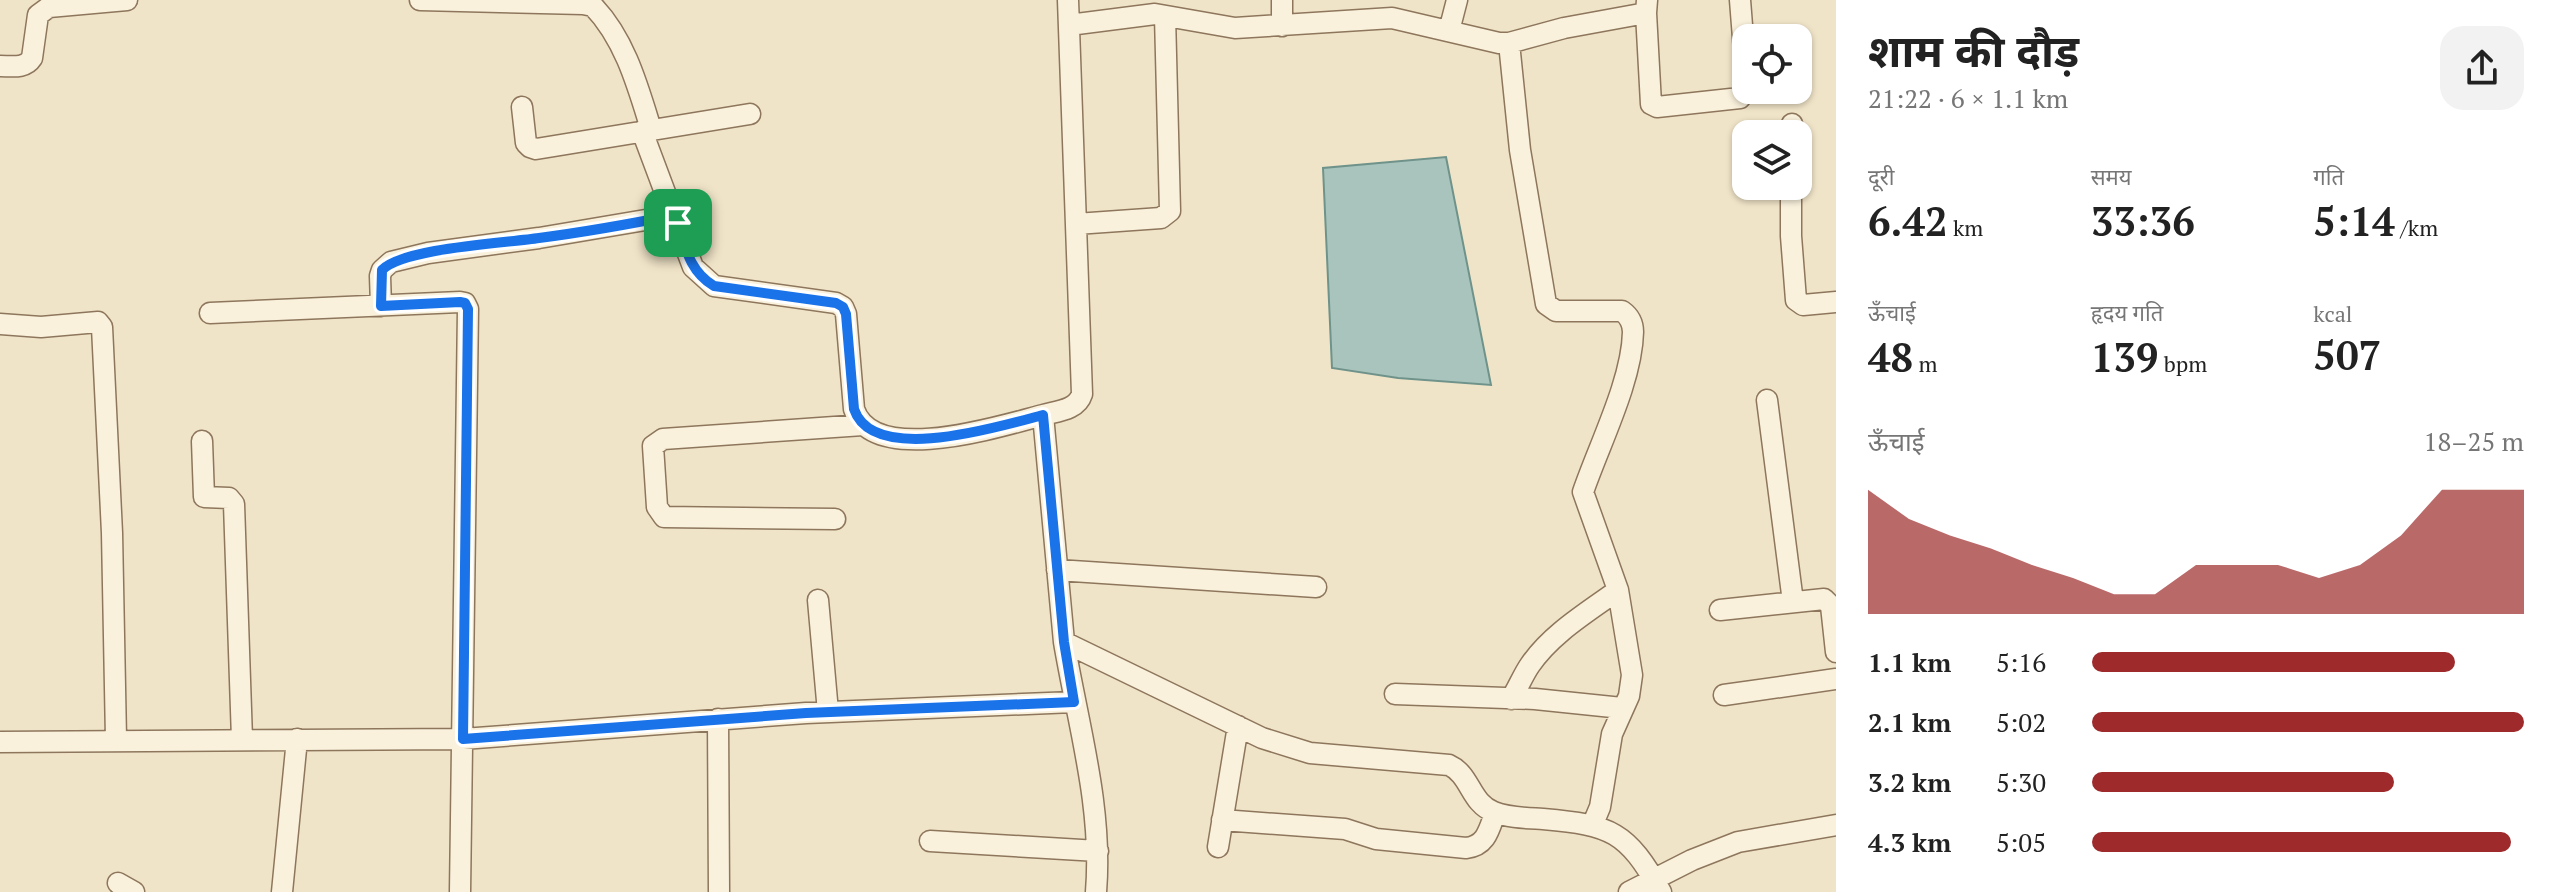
<!DOCTYPE html>
<html lang="hi">
<meta charset="utf-8">
<style>
:root{--surface:#fff;--page:#f2f2f2;--text:#222;--muted:#767676;--accent:#9e2a2b}
body{margin:0;font-family:"PT Serif","Noto Sans Devanagari",serif;background:var(--page);color:var(--text);height:100vh;display:flex;flex-direction:column;font-size:30px;white-space:nowrap}
*{box-sizing:border-box;margin:0}
p{font-size:26px;color:var(--muted)}
.icon{flex:none;width:44px;height:44px;fill:none;stroke:currentColor;stroke-width:2;stroke-linecap:round;stroke-linejoin:round}
.map{position:relative;flex:1;overflow:hidden}
.sheet{display:flex;flex-direction:column;background:var(--surface);width:720px}
.sheet>*{flex:none}
.controls{position:absolute;left:1732px;top:24px;display:grid;gap:16px}
.controls a{display:grid;place-items:center;width:80px;height:80px;border-radius:16px;background:var(--surface);box-shadow:0 2px 6px #0004;font-size:40px}
.pin{position:absolute;display:grid;place-items:center;width:68px;height:68px;color:#fff;margin:-34px;border-radius:16px;box-shadow:0 4px 12px #0006}
.round{display:grid;place-items:center;flex:none;width:84px;height:84px;border-radius:24px;background:var(--page)}
.summary{display:flex;align-items:center;justify-content:space-between;height:136px;padding:0 32px}
h1{font-size:44px;font-weight:700;line-height:60px}
.stats{display:grid;grid-template-columns:repeat(3,1fr);gap:12px;height:136px;padding:8px 32px}
.stats div{display:grid;align-content:center}
.stats b{font-size:40px;font-weight:700}
.stats small{font-size:22px;font-weight:400}
.stats p{font-size:22px}
.chart{height:224px;padding:16px 32px}
.chart p{display:flex;justify-content:space-between}
.chart svg{width:100%;height:144px;margin-top:8px;fill:var(--accent);opacity:.7}
ul{padding:0 32px;list-style:none;font-size:26px}
li{display:grid;grid-template-columns:128px 96px 1fr;align-items:center;height:60px}
li i{height:20px;border-radius:10px;background:var(--accent)}
main{display:flex;flex:1;min-height:0}
.map>svg:first-child{display:block}
.water{fill:#a9c4bc;stroke:#6f938a;stroke-width:2}
.lines{fill:none;stroke-linecap:round;stroke-linejoin:round}
.minor-casing{stroke:#8d765c;stroke-width:23}
.minor{stroke:#faf1dc;stroke-width:20}
.route-casing{stroke:#fff;stroke-width:16}
.route{stroke:#1a73e8;stroke-width:10}
</style>
<main>
<div class="map">
<svg width="1836" height="892" viewBox="0 0 1836 892">
<rect width="100%" height="100%" fill="#f0e4c8"/>
<path class="water" d="M1446 157 1491 385 1398 378 1332 368 1323 168Z"/>
<g class="lines">
<g class="minor-casing">
<path id="minor" d="M420 0 583 4 593 6C625 39 638 87 651 129
M1282 0V26
M1647 0 1646 13 1651 104 1657 107 1740 98 1746 90
M1740 0 1746 76
M1069 25 1155 14 1235 28 1392 18 1499 43H1509L1564 28 1646 13
M1449 31 1457 0
M1509 43 1520 150 1546 304 1556 311H1622C1629 316 1633 323 1633 332 1632 381 1599 445 1583 492L1618 590 1632 675 1629 696 1612 734 1600 807 1592 826
M0 66C12 66 25 69 32 58L38 15 49 7 127 0
M522 107 526 143 530 147 536 149 750 114
M642 131 693 267 714 286 836 303 843 307 846 314 854 409C873 467 1001 426 1043 415L1064 642 1262 738 1310 753 1449 765C1471 775 1470 803 1494 812 1509 818 1527 818 1543 819 1611 825 1627 831 1661 892
M1792 134V124
M1791 186V236L1796 300 1803 305 1836 302
M1076 224 1161 218 1170 211 1165 16
M381 306 380 276 382 270 391 262 428 253 539 238 675 215
M210 313 460 302 465 303 468 309 460 892
M0 324 41 327 98 322 102 327 112 533 116 739
M1767 400 1793 602
M1043 415C1058 411 1077 410 1082 394L1068 0
M202 441 204 497 229 498 234 504 242 739
M835 519 664 517 657 507 653 446 663 439 863 425
M1057 570 1316 587
M818 600 828 712
M1720 610 1824 599 1831 606 1836 652
M1064 642C1078 725 1103 807 1096 892
M1395 694 1535 699 1622 708
M1724 695 1836 679
M1511 699C1518 688 1523 675 1530 665 1552 633 1588 612 1618 590
M718 719 719 892
M0 742 463 739 806 713 1074 702
M1222 820 1345 829 1376 839 1466 848C1486 846 1489 830 1495 813
M930 841 1098 851
M1218 847 1238 726
M118 883 134 892
M282 892 297 739
M1629 892 1692 860 1738 842 1836 825"/>
</g>
<use href="#minor" class="minor"/>
</g>
<g class="lines">
<g class="route-casing">
<path id="route" d="M675 215C685 243 687 270 714 286L836 303 843 307 846 314 854 409C873 466 1001 426 1043 415L1064 642 1074 702 806 713 463 739 468 309 465 303 460 302 381 306 382 270C403 248 506 243 539 238 585 232 630 224 675 215Z"/>
</g>
<use href="#route" class="route"/>
</g>
</svg>
<div class="controls">
<a><svg class="icon" aria-label="locate" viewBox="0 0 24 24"><circle cx="12" cy="12" r="6"/><path d="M12 2v4M12 18v4M2 12h4M18 12h4"/></svg></a>
<a><svg class="icon" aria-label="layers" viewBox="0 0 24 24"><path d="M12 4l9 5-9 5-9-5zM3 14l9 5 9-5"/></svg></a>
</div>
<div class="pin" style="left:678px;top:223px;background:#1e9e55"><svg class="icon" aria-label="arrive" viewBox="0 0 24 24"><path d="M6 21V4h12l-3 4 3 4H6"/></svg></div>
</div>
<section class="sheet">
<div class="summary"><div><h1>शाम की दौड़</h1><p>21:22 · 6 × 1.1 km</p></div><a class="round"><svg class="icon" aria-label="share" viewBox="0 0 24 24"><path d="M12 15V3M7 8l5-5 5 5M5 13v7h14v-7"/></svg></a></div>
<div class="stats">
<div><p>दूरी</p><b>6.42<small> km</small></b></div>
<div><p>समय</p><b>33:36</b></div>
<div><p>गति</p><b>5:14<small> /km</small></b></div>
</div>
<div class="stats">
<div><p>ऊँचाई</p><b>48<small> m</small></b></div>
<div><p>हृदय गति</p><b>139<small> bpm</small></b></div>
<div><p>kcal</p><b>507</b></div>
</div>
<div class="chart"><p><span>ऊँचाई</span>18–25 m</p>
<svg viewBox="0 0 160 44" preserveAspectRatio="none"><path d="M0 44V6L10 15L20 20L30 24L40 29L50 33L60 38L70 38L80 29L90 29L100 29L110 33L120 29L130 20L140 6L150 6L160 6V44z"/></svg>
</div>
<ul>
<li><b>1.1 km</b>5:16<i style="width:84%"></i></li>
<li><b>2.1 km</b>5:02<i style="width:100%"></i></li>
<li><b>3.2 km</b>5:30<i style="width:70%"></i></li>
<li><b>4.3 km</b>5:05<i style="width:97%"></i></li>
</ul>
</section>
</main>
